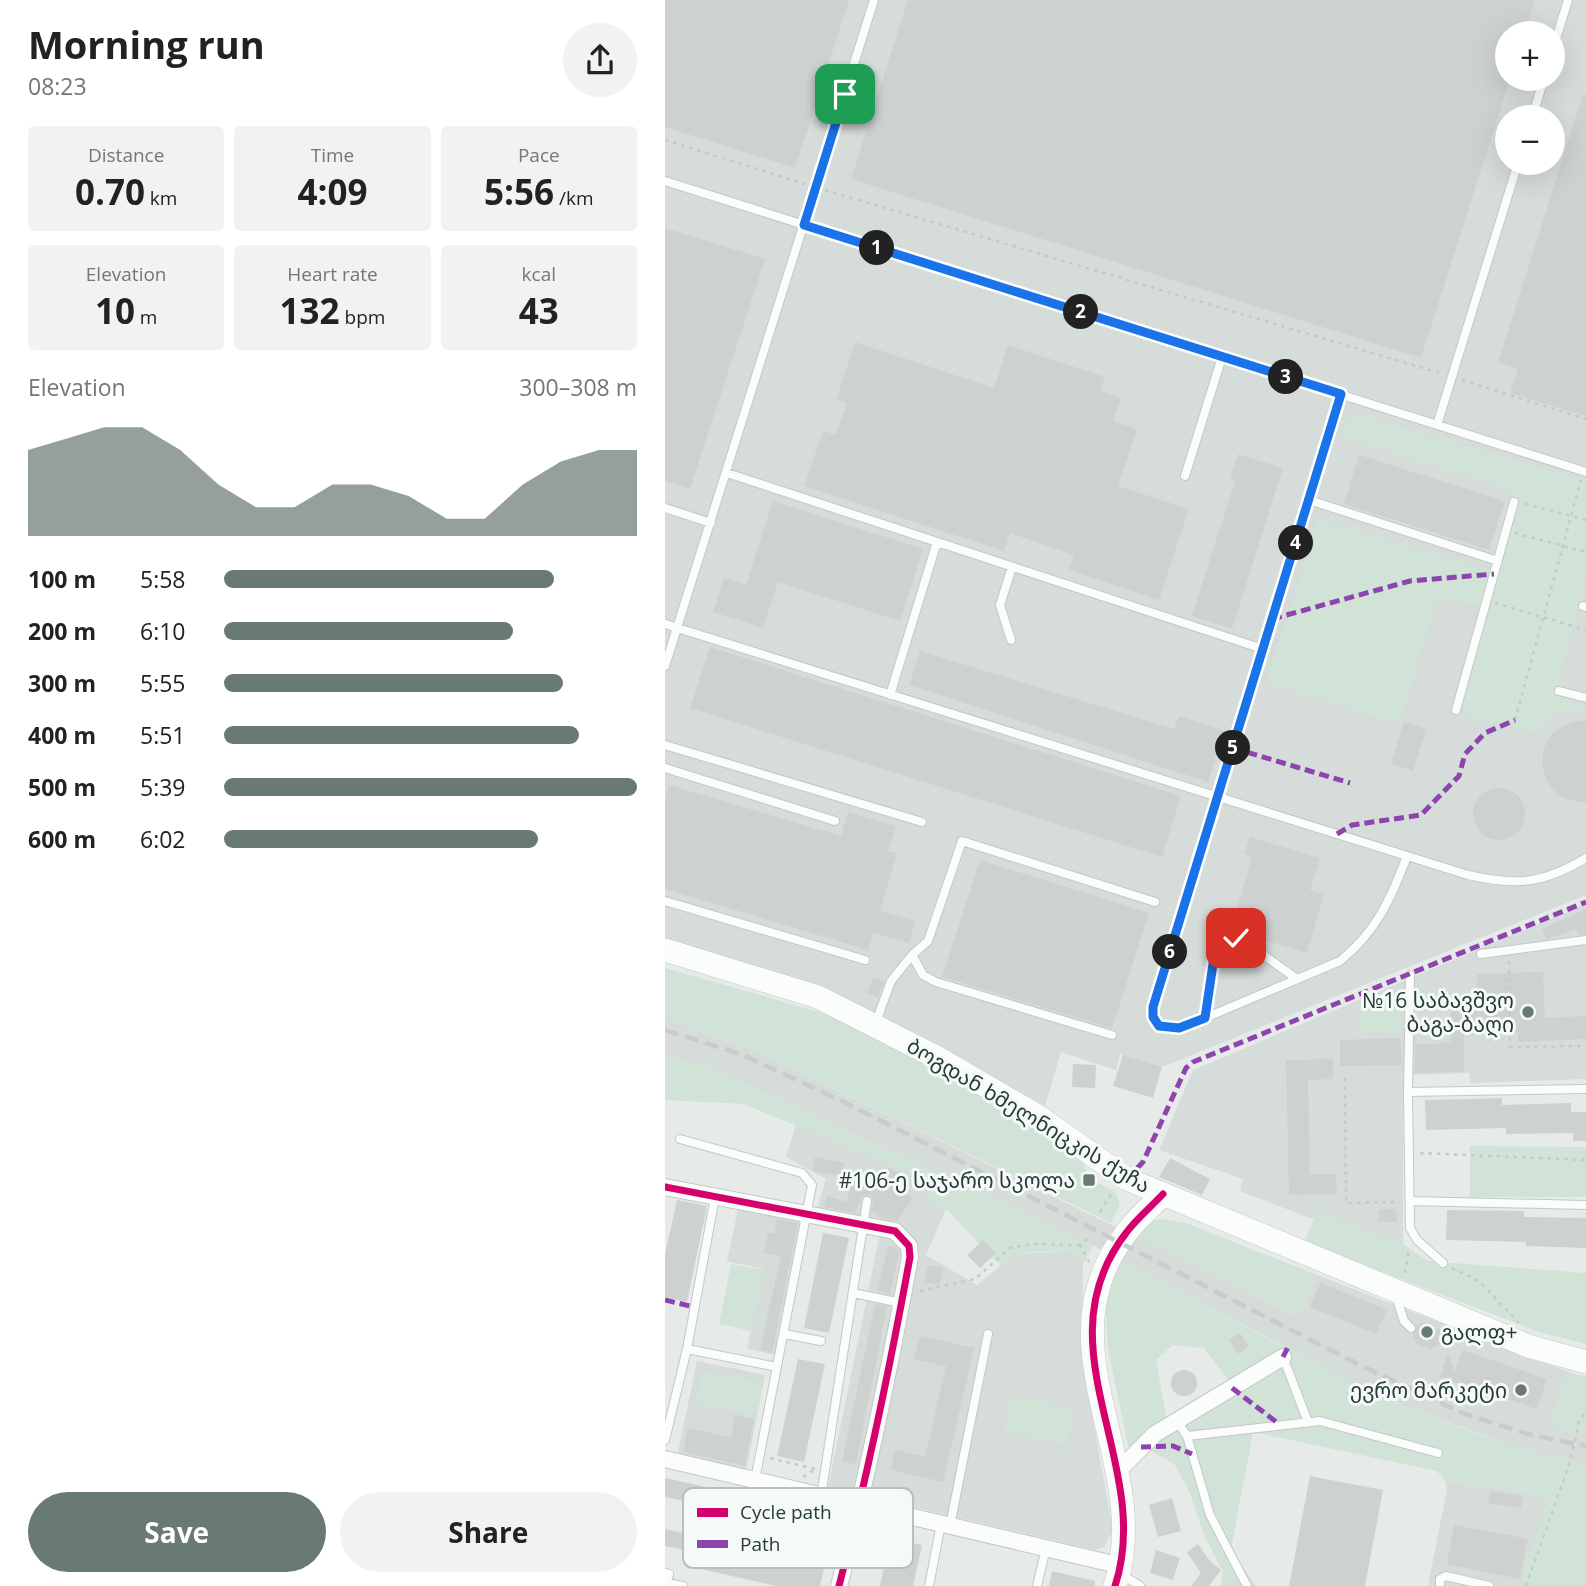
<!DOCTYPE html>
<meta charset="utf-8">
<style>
:root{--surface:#fff;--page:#f2f2f2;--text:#222;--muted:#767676;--accent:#697975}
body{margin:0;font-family:"Open Sans","Noto Sans Georgian",sans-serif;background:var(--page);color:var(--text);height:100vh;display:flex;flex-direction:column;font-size:26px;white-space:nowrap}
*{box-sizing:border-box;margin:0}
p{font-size:23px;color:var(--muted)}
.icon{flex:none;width:38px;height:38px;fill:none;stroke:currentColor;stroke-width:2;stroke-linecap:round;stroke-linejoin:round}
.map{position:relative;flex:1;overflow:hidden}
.panel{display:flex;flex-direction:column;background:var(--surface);width:665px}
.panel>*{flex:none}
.controls{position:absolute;left:830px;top:21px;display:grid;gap:14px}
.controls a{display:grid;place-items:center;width:70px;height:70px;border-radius:50%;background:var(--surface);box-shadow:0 7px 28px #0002;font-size:35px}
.pin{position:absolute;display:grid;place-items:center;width:60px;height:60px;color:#fff;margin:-30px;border-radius:14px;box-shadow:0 4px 10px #0006}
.km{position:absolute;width:35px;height:35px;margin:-18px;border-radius:50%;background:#222;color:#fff;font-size:19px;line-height:35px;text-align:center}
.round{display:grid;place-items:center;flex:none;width:74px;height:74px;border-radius:37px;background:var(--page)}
.head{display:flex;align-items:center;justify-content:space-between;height:119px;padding:0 28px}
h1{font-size:38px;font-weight:700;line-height:52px}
.stats{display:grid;grid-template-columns:repeat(3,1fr);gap:10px;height:119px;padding:7px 28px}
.stats div{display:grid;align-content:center;border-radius:7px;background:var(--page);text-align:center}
.stats b{font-size:35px;font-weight:700}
.stats small{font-size:19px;font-weight:400}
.stats p{font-size:19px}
.chart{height:196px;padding:14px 28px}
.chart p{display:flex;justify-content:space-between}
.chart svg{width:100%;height:126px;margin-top:7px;fill:var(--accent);opacity:.7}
.primary-button{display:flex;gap:14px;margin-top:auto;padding:14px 28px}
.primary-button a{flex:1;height:80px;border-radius:42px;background:var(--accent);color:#fff;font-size:28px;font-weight:700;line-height:80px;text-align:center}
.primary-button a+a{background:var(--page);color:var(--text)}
ul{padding:0 28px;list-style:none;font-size:23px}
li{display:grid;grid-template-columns:112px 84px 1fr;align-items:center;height:52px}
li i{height:18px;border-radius:9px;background:var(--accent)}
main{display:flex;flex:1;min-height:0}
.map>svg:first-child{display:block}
.built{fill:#d5dcd9;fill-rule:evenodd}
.green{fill:#d1e2d7}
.building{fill:#cdd2d0}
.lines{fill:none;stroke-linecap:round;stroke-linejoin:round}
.lane-casing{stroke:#c3c8c6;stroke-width:10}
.street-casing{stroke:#c3c8c6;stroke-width:18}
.secondary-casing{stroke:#c2c8c6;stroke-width:24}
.path{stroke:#c3cac7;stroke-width:2.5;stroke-dasharray:3.5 5;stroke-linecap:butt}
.lane{stroke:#fbfcfc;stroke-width:8}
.street{stroke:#fbfcfc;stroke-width:16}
.secondary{stroke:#fbfcfc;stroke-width:23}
.rail{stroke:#c8ccca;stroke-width:4.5;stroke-dasharray:14 7;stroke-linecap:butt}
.quiet{stroke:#8e44ad;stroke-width:5;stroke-dasharray:10 5;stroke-linecap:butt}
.cycleway-casing{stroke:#f5f9f7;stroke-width:11}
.cycleway{stroke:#d6006c;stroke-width:7}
.route-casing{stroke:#fff;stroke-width:14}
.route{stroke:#1a73e8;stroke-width:9}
.poi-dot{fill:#697975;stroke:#f5f9f7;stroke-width:2.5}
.labels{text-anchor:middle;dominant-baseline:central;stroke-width:6;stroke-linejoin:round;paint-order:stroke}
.poi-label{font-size:21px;fill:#263c37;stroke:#f5f9f7;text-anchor:end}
.street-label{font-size:21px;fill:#263c37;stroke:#f5f9f7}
.key{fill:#f5f9f7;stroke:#b7c0bd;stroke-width:2}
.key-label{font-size:19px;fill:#263c37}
</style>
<main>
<section class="panel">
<div class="head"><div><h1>Morning run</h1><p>08:23</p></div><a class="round"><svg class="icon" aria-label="share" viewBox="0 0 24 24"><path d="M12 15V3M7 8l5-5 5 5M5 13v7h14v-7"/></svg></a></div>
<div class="stats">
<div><p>Distance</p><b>0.70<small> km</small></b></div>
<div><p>Time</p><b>4:09</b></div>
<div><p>Pace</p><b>5:56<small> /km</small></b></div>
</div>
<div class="stats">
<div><p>Elevation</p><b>10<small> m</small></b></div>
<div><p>Heart rate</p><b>132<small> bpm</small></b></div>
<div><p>kcal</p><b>43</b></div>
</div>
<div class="chart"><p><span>Elevation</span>300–308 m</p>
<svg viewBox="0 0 160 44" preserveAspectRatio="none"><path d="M0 44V14L10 10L20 6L30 6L40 14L50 26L60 34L70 34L80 26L90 26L100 30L110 38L120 38L130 26L140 18L150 14L160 14V44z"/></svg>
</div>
<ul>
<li><b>100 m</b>5:58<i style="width:80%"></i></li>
<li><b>200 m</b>6:10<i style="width:70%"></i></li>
<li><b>300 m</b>5:55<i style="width:82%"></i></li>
<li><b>400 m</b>5:51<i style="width:86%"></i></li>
<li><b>500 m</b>5:39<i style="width:100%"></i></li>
<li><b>600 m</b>6:02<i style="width:76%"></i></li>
</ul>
<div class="primary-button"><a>Save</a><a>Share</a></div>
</section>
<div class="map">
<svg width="921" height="1586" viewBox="0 0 921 1586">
<rect width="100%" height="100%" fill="#e6ebe9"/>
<path class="built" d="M0 0H921V895L497 1067 455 1054 451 1070 396 1052 380 1106 268 1045 0 944ZM842 33H887V79H842ZM842 117H887V163H842Z
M921 904V1079L805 1083 804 1073 738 1075V1245L712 1244 575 1191 578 1179 494 1150 528 1070Z
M0 1019 98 1054 634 1317 652 1275 909 1374 899 1380 906 1434 921 1435V1464L864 1452 711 1395 406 1234 43 1067 0 1057Z
M131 1125 266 1182 281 1209 261 1255 312 1285 350 1254 406 1251 415 1255 418 1265 417 1360 448 1530 439 1547 430 1550 201 1496 253 1258 251 1240 234 1228 151 1213 161 1179 121 1157Z
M74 1205 140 1219 112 1355 82 1349 98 1269 62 1261Z
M215 1233 228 1239 241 1252 191 1495 163 1488Z
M32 1361 100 1375 81 1472 12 1457Z
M780 1481 883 1497 855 1586H763L782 1489Z"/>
<path class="green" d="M689 413 921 481V580L889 695 921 704V710L891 711 869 733 804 716 798 700 824 610 772 596 735 725 601 683 653 519 822 570 846 491 675 436 683 418Z
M0 968 154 1012 192 1028 272 1068 418 1158 422 1176 452 1194 455 1204 446 1223 98 1054 0 1019Z
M736 1003V1032H694L693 1005Z
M0 1057 43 1067 428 1244 418 1265 415 1255 406 1251 366 1252 350 1254 336 1266 281 1209 260 1202 266 1182 79 1104 0 1100Z
M805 1146 921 1147V1197H805Z
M653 1210 740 1245 762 1261 921 1273V1344L877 1333 639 1242Z
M498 1219 521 1223 652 1275 635 1317 465 1235 483 1221Z
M453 1258C604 1338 753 1429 921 1464V1586H855L882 1497 780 1481 772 1471 588 1432 566 1549 591 1586H556L558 1572 538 1533 525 1493 510 1465 480 1447 571 1390 539 1348 508 1345 491 1360 502 1421 464 1450 443 1349 440 1308Z
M66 1264 99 1270 87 1331 54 1324Z
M37 1371 98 1382 92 1415 31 1404Z
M909 1374 921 1376V1435L906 1434 885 1423 899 1380Z
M346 1396 409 1409 401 1445 339 1432Z"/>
<path class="building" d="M0 0H184L130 168 0 127Z
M243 0H870L859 33H842V79H845L756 358 186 179Z
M918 94H921V416L845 393 853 369 833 363Z
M0 228 100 259 25 489 0 481Z
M190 342 329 388 343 345 440 377 435 391 456 398 448 421 472 429 453 486 524 509 494 600 404 570 409 555 345 533 339 551 139 486 158 431 171 435 182 403 171 400Z
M573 454 618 468 567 629 527 616 570 481 565 479Z
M694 455 840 501 824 550 679 504Z
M108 501 258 549 235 621 113 582 98 628 48 612 59 578 81 585Z
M45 647 516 796 497 857 25 708Z
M255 651 509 729 514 716 560 731 543 782 244 685Z
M911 721H921V803L898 798 887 789 880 776 877 762 879 748 886 735 897 726Z
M739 722 761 729 748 771 726 764Z
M4 785 176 836 183 812 231 826 223 851 232 853 215 911 250 921 244 943 208 933 203 950 0 889V798Z
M808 814a26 26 0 1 1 52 0a26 26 0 1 1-52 0Z
M585 837 655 858 645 890 659 894 642 953 566 930 587 857 579 854Z
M315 860 484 913 447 1028 277 977Z
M921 909V934H913L911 929 881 939 877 929Z
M878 972 880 1018 921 1016V1039L853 1042V1033L799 1035V1072L750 1073V1044L786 1043V1009H813L812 974Z
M208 978 219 982 213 997 202 993Z
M735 1038 737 1065 675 1066V1040Z
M458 1055 497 1067 488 1098 448 1086Z
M668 1059V1079L643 1080 645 1174H671L672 1194 624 1195 621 1060Z
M408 1064 431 1065 430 1088 407 1087Z
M837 1098V1105L906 1103V1112H921V1141H908V1133L841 1134V1128L761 1130 760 1100Z
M150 1157 179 1163 176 1176 147 1171Z
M505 1158 545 1179 537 1195 494 1177Z
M223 1168 241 1176 235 1189 248 1198 232 1221 217 1218 207 1211 208 1199 204 1195 197 1197 190 1213 159 1207 162 1196 182 1202 188 1172 219 1178Z
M12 1200 42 1206 22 1302 0 1297V1254Z
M731 1209 732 1222H713V1210Z
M782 1210 859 1211V1217L921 1218V1248L861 1246V1242L781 1240Z
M112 1219 133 1223 107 1353 95 1350 116 1256 99 1253 103 1233 109 1234Z
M158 1233 184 1238 164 1333 139 1328Z
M318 1240 331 1253 315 1268 302 1255Z
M223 1246 231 1247 234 1253 225 1294 212 1291Z
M263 1265 278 1268 274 1285 259 1282Z
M655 1283 722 1310 711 1334 645 1307Z
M210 1304 222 1307 191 1464 177 1462Z
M758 1322 760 1327 766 1325 769 1330 775 1328 777 1336 774 1345 766 1349 751 1344 748 1334 752 1325Z
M575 1333 584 1346 573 1354 564 1340Z
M255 1336 309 1348 278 1482 226 1470 230 1450 260 1457 281 1366 249 1359Z
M797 1350 882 1379 872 1409 775 1377 783 1353 790 1372Z
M133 1359 160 1364 139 1462 112 1456Z
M506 1383a13 13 0 1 1 26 0a13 13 0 1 1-26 0Z
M70 1415 89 1419 80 1466 18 1452 23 1428 66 1437Z
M645 1476 718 1490 700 1586H624Z
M0 1478 37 1486 33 1504 0 1497Z
M825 1491 858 1496 856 1508 823 1503Z
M507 1498 516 1531 493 1537 484 1505Z
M789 1525 863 1539 855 1579 782 1564Z
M0 1529 26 1535 25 1538 159 1568 155 1586H111L22 1566 25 1551 0 1546Z
M225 1538 257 1545 248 1586H215Z
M533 1544 545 1561 556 1570 544 1586H526L536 1573 522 1552Z
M491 1550 515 1558 508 1580 485 1573Z
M387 1571 430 1581V1586H384Z"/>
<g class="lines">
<g class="lane-casing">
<path id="lane" d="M887 52 903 0
M867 117 879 79
M0 181 921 472
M676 394 488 1007V1017L494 1026 514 1029 675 961C711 932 726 899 742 856
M772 425 853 163
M62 473 598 649
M520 476 557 357
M644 500 833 561
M0 508 46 523
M918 606 921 607
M0 624 803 875C851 886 878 884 921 858
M346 640 335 605 347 567
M0 666 209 0
M894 691 921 698
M225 695 272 542
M791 710 849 502
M0 745 257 822
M0 768 170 821
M0 901 200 960
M816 954 921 940
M247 955 258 975 271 982 447 1035
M539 1018 551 944C560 938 568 936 579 941L632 979
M211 1022 226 981 247 955 263 941 297 841 490 902
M743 1092 745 975
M15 1139 137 1173 147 1185 90 1480
M745 1201 921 1205
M778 1263 752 1240 745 1228 743 1092 921 1089
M188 1293 236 1303
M731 1296 739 1321 746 1328
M119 1334 156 1341
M780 1342 812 1328
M22 1349 112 1367
M618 1357 643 1422
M512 1421 522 1436 545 1515 582 1586
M522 1436 655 1421 773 1453
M0 1440 22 1349 50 1197
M156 1496 202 1201
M285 1526 323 1334
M0 1573 4 1574 1 1586
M456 1574 475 1586
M2 1583 18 1586
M264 1586 276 1524
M372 1586 381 1548
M775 1586V1579L781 1576 824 1586"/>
</g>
<g class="street-casing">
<path id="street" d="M0 1187 230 1231 244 1246 245 1257C225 1367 202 1477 174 1586
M0 1459 457 1566
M452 1472 490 1434 618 1357"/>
</g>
<g class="secondary-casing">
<path id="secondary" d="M0 950 153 997 271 1057 374 1117 462 1179 866 1347 921 1362
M450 1586C490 1465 373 1347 461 1233 471 1219 486 1207 498 1194"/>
</g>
<path class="path" d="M0 140 140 184
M160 190 778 374
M797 380 921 419
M860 504 921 520
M850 533 921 552
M830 603 921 630
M850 720 916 480
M844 961 845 1047 921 1046
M680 1078 681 1203 735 1202
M755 1153 921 1160
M435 1212 449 1190
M422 1239 415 1245 424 1262
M787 1268 814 1281 854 1323
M740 1273 744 1249
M255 1291 310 1279 345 1248 366 1244 415 1245
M105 1458 150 1469
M138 1477 150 1469
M861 1586 905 1462 914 1421 921 1412"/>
<use href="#lane" class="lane"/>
<use href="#street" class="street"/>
<use href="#secondary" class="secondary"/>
<path class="rail" d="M0 1030 78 1055 179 1102 695 1365 800 1414 863 1434 921 1446"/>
<path class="quiet" d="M607 619 745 581 829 574
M568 748 685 783
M672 834 687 825 756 815 794 776 800 754 820 733 850 720
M462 1179 478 1162 521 1068 528 1062 921 902
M0 1300 29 1307
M618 1357 624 1345
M567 1388 614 1424
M476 1447 508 1446 527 1454"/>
<g class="cycleway-casing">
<path id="cycleway" d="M0 1187 230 1231 244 1246 245 1257C225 1367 202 1477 174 1586
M450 1586C490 1465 373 1347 461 1233 471 1219 486 1207 498 1194"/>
</g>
<use href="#cycleway" class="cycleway"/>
</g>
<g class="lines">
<g class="route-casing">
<path id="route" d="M180 94 139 225 676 394 488 1007V1017L494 1026 514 1028 540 1018 551 944 571 938"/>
</g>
<use href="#route" class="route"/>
</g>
<g class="poi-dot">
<circle cx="863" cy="1012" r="7"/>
<rect x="417" y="1173" width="14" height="14" rx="3.5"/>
<circle cx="762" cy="1332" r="7"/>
<circle cx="856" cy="1390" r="7"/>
</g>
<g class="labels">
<g class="poi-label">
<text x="849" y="1000">№16 საბავშვო<tspan x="849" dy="24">ბაგა-ბაღი</tspan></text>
<text x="410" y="1180">#106-ე საჯარო სკოლა</text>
<text x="776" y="1332" text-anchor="start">გალფ+</text>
<text x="842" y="1390">ევრო მარკეტი</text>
</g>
<g class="street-label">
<text transform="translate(364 1115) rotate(31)">ბოგდან ხმელნიცკის ქუჩა</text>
</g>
</g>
<rect x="18" y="1488" width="230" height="80" rx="10" class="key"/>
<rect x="32" y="1508" width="31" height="9" fill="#d6006c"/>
<rect x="32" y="1540" width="31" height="8" fill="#8e44ad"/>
<g class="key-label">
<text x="75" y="1519">Cycle path</text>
<text x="75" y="1551">Path</text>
</g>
</svg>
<div class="controls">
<a>+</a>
<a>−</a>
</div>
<div class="pin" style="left:180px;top:94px;background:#1e9e55"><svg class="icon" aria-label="arrive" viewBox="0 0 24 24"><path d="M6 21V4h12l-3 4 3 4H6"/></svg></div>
<div class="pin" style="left:571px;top:938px;background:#d93025"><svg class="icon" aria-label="check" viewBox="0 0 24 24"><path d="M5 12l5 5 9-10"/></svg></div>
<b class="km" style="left:212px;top:248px">1</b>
<b class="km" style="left:416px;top:312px">2</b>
<b class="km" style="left:621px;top:377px">3</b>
<b class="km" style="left:631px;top:543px">4</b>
<b class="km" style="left:568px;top:748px">5</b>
<b class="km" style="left:505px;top:952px">6</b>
</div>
</main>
